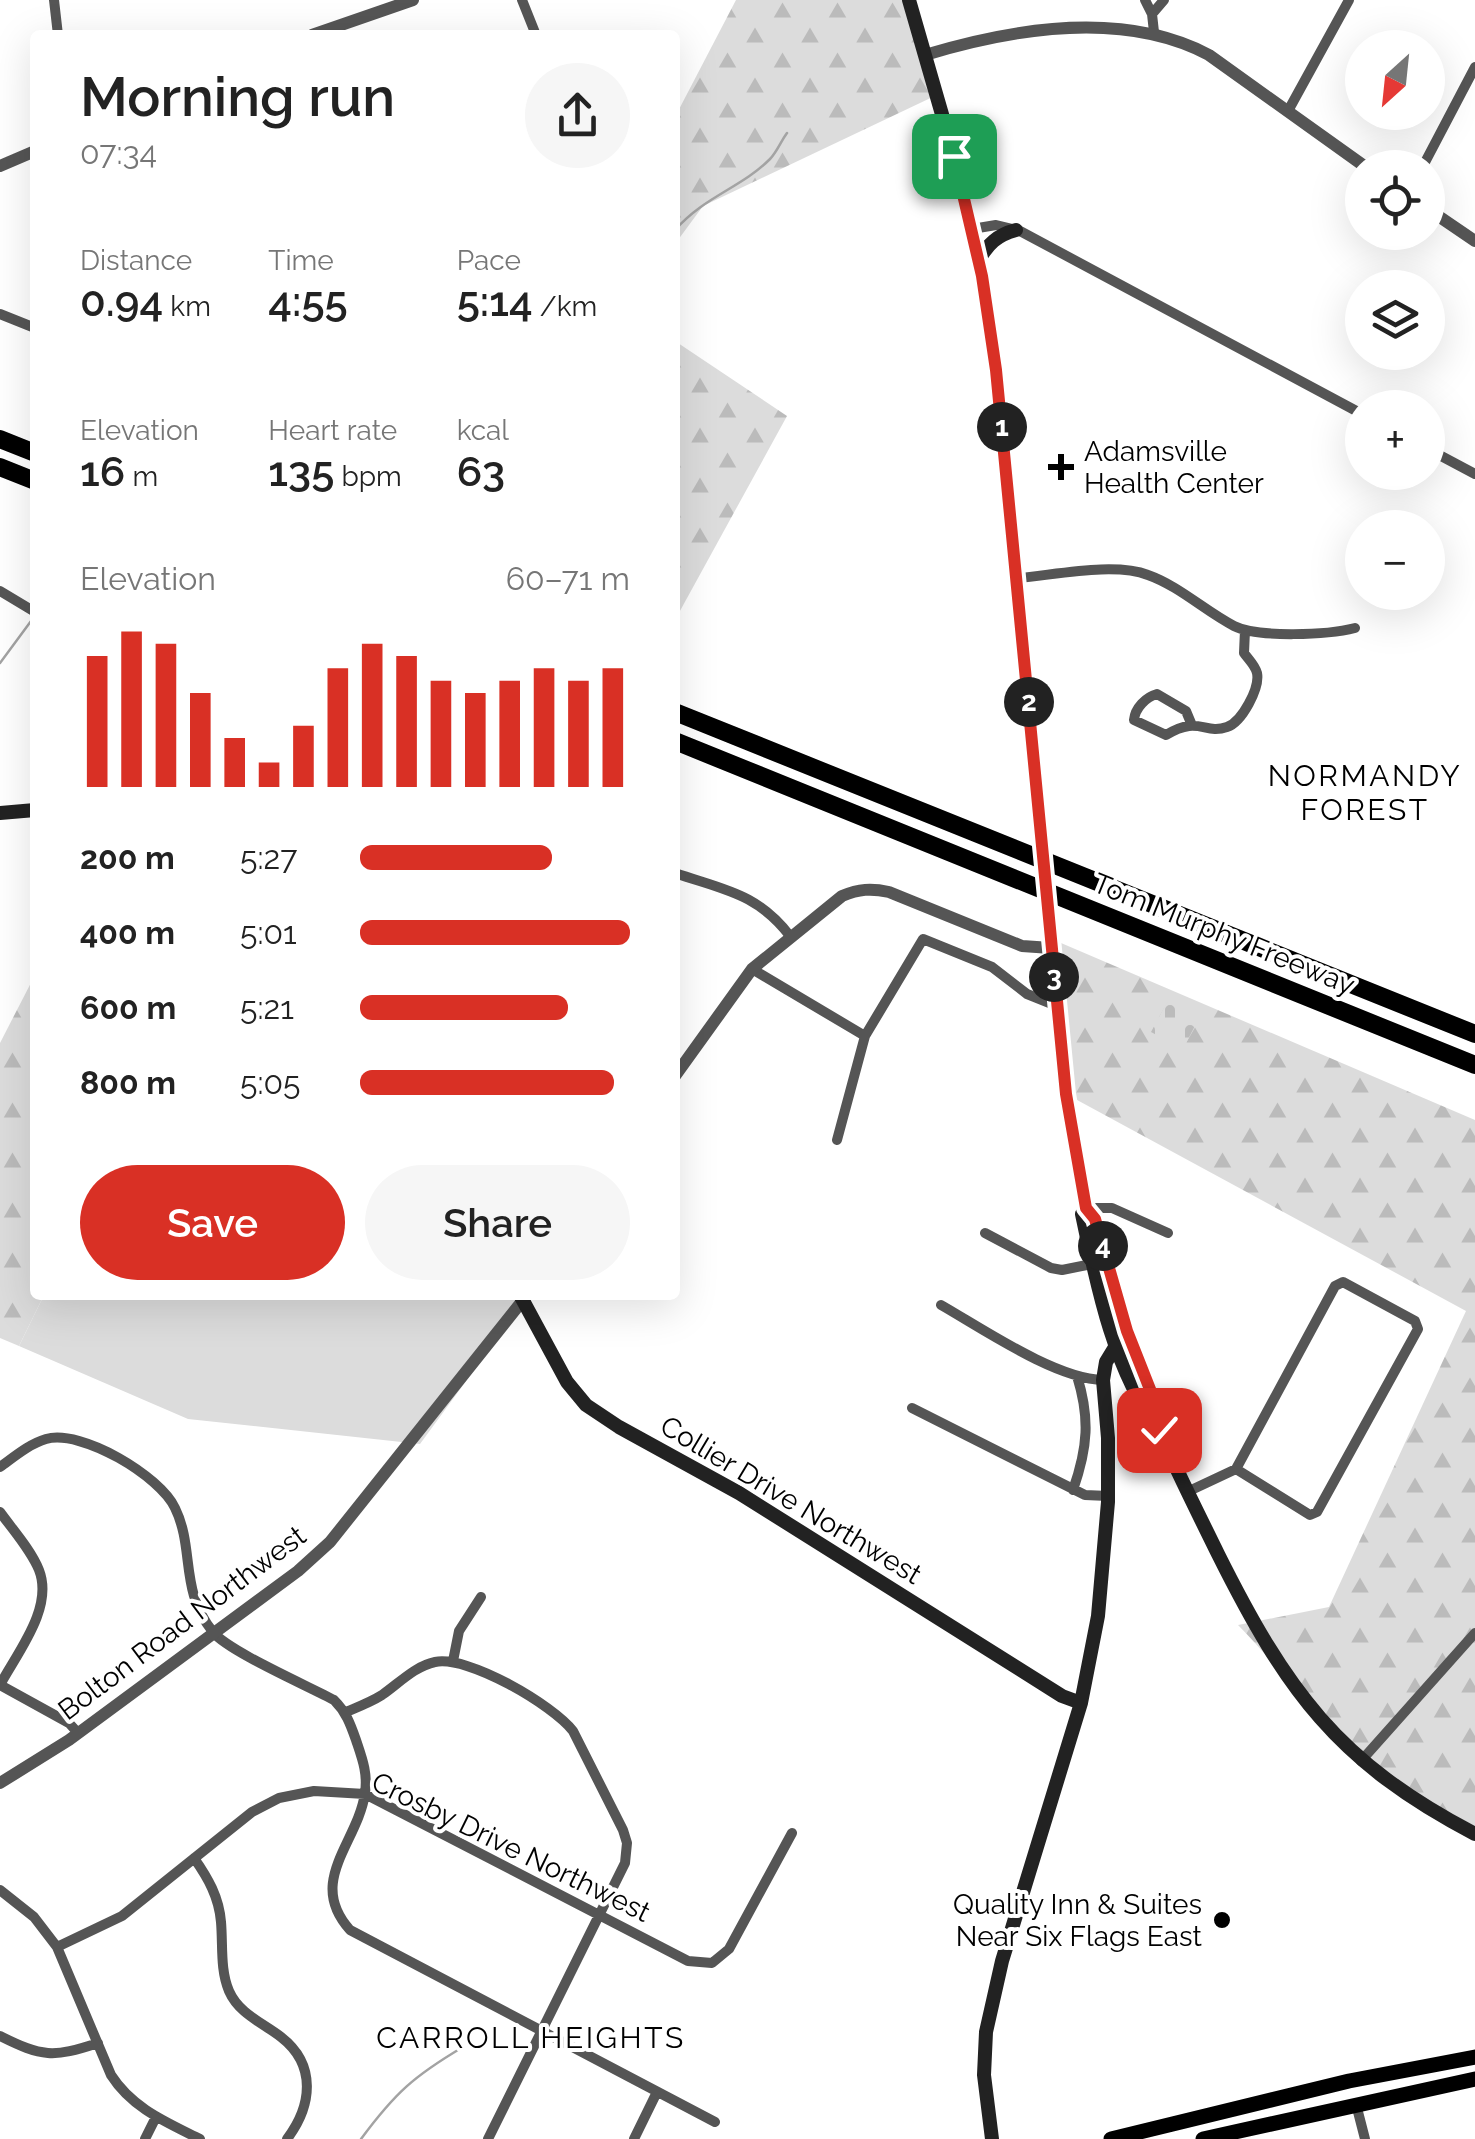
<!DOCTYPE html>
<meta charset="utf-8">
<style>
:root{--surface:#fff;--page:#f6f6f6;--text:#222;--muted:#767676;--accent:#d93025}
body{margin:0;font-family:Raleway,sans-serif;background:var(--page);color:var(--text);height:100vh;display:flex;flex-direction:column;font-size:38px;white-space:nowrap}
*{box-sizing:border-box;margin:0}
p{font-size:32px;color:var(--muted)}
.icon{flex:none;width:55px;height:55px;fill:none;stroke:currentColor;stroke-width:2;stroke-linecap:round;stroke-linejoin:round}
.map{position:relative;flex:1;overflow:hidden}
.side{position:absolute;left:30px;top:30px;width:650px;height:1270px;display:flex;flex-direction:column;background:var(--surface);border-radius:10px;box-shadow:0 10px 40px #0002}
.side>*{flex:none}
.needle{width:65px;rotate:207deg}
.controls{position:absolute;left:1345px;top:30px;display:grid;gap:20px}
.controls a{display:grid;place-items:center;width:100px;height:100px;border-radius:50%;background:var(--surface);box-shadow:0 10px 40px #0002;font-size:50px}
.pin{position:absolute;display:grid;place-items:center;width:85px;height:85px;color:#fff;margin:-42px;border-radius:20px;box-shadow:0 5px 15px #0006}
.km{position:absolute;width:50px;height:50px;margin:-25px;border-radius:50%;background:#222;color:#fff;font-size:28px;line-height:50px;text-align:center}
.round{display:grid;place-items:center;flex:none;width:105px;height:105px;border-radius:52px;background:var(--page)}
.head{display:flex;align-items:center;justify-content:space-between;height:170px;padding:0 50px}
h1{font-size:55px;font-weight:600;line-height:75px}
.figures{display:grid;grid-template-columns:repeat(3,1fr);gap:15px;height:170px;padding:10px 50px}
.figures div{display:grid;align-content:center}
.figures b{font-size:42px;font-weight:600}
.figures small{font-size:28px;font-weight:400}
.figures p{font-size:28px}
.chart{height:280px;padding:20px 50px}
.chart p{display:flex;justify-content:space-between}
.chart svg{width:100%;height:180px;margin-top:10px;stroke:var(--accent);stroke-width:6}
.action{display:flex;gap:20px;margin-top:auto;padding:20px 50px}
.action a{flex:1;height:115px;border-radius:60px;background:var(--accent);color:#fff;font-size:40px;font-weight:600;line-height:115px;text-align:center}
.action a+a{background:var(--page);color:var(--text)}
ul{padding:0 50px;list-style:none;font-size:32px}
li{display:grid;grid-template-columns:160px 120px 1fr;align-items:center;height:75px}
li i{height:25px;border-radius:12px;background:var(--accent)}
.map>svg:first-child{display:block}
.green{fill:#dcdcdc}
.forest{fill:url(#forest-firs)}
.cemetery{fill:url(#cemetery-stones)}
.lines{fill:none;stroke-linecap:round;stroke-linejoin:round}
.stream{stroke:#a3a3a3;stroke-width:2.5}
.minor{stroke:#555;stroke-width:10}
.tertiary{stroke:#555;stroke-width:12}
.secondary{stroke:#222;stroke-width:14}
.primary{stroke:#000;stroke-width:15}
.motorway{stroke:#000;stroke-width:18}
.route-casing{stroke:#fff;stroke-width:20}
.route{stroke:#d93025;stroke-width:12}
.poi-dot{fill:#000;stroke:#fff;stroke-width:4}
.labels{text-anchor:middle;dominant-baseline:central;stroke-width:8;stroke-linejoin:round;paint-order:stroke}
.poi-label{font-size:28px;fill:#000;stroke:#fff;text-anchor:start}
.street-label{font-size:28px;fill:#000;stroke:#fff}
.neighbourhood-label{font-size:30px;letter-spacing:2.5px;fill:#000;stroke:#fff}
</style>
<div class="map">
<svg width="1475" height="2139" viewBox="0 0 1475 2139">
<defs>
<pattern id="forest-firs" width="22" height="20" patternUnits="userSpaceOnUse" patternTransform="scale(2.5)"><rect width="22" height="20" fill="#dcdcdc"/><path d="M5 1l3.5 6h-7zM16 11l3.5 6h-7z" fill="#bbb"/></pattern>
<pattern id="cemetery-stones" width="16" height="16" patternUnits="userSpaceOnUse" patternTransform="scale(2.5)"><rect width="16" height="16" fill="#dcdcdc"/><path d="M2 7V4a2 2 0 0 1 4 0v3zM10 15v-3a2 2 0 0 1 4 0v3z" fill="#bbb"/></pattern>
</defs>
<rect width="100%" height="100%" fill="#fff"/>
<path class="green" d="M44 1295H529L420 1444 188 1419 19 1346Z"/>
<path class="forest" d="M736 0H914L939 94 703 206 675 244V117Z
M675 341 787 416 675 620Z
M1047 937 1475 1120V1826C1432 1804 1370 1772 1336 1738 1302 1702 1274 1661 1238 1625L1329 1607 1466 1311 1066 1094Z
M35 975V1295H44L19 1346 0 1338V1043Z"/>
<path class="cemetery" d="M1167 1002 1199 1018 1183 1049 1151 1032Z"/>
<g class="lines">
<path class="stream" d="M675 230C705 196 741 188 770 159 777 152 781 141 787 133
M0 663 34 617
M361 2139C395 2093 414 2076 463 2047"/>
<path class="minor" d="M54 0 58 35
M522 0 536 35
M1145 0 1152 14 1154 32
M1152 14 1164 0
M1288 111 1349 0
M1422 168 1475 67
M972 229 996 225 1020 231 1362 414
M0 314 35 328
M1428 449 1475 474
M1018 578C1055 575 1114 562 1148 575 1179 586 1205 611 1234 626 1258 638 1328 635 1355 628
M0 591 35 612
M1191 723 1186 711 1157 694C1146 697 1135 708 1134 720L1166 735C1199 715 1204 735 1227 727 1242 722 1260 688 1257 673 1255 665 1248 659 1244 653L1245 630
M675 873C724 890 757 893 790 936
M752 969 865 1036
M837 1140 865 1036 923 939 992 967 1027 994 1057 1006
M1086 1208H1112L1168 1233
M985 1233 1051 1268 1062 1270 1092 1264
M941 1305C983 1329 1056 1379 1103 1380
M912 1408 1085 1495 1108 1496
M0 1467C14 1457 29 1444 46 1439 82 1429 160 1476 175 1508 195 1549 179 1590 213 1632 228 1651 308 1686 334 1700 346 1712 350 1723 356 1740 362 1758 368 1773 365 1793 358 1843 306 1881 350 1930L715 2122
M1073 1490C1088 1447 1090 1418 1077 1376
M1187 1492 1236 1469 1335 1286 1343 1282 1415 1321 1418 1329 1317 1512 1310 1515 1236 1469
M0 1512C13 1530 31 1550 39 1570 54 1608 17 1653 0 1685
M453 1661 459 1631 481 1597
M0 1685 69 1723 78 1733
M346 1712C358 1707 371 1702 382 1695 398 1684 415 1666 435 1662 468 1655 553 1705 573 1731L623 1830 627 1843 625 1863 488 2139
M1361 1761 1475 1633
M194 1858C208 1878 219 1897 221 1922 223 1945 220 1970 229 1991 239 2014 263 2023 281 2037 317 2065 312 2106 287 2139
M0 1890 34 1917 57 1947 111 2075C132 2108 166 2122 200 2139
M57 1947 122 1916 252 1812 279 1798 314 1791 365 1794 688 1961 712 1963 729 1949 792 1833
M0 2036C42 2057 53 2058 98 2043
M1356 2104 1365 2139
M145 2139 156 2117
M634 2139 657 2092"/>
<path class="tertiary" d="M312 35 413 0
M925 55C1014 28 1124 10 1209 55L1367 168
M0 166 35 151
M1428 209 1475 241
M675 1076 752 969 842 896C859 889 871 888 889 892L1022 946 1051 948
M0 1783 69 1740 298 1571 330 1542 527 1295"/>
<path class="secondary" d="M909 0 954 156 986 299 1018 578 1066 1094 1086 1208 1082 1214C1097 1286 1114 1371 1159 1430 1177 1472 1198 1513 1218 1554 1286 1690 1337 1762 1475 1834
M978 261C988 244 997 235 1016 230
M0 813 35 810
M1086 1208 1095 1219 1127 1331 1157 1407 1159 1429
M520 1295 567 1382 586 1405 619 1427 739 1493 1062 1696 1081 1703
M992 2139 984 2075 986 2032 1002 1961 1081 1703 1098 1616 1108 1502V1438L1103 1380 1106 1362 1117 1344"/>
<path class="primary" d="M1111 2139 1349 2081 1475 2057
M1203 2139 1475 2079"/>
<path class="motorway" d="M0 439 35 453
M0 467 35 481
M675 712 1475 1034
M675 741 1475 1065"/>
</g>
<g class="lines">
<g class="route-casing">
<path id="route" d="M954 156 982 276 996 370 1066 1094 1086 1208 1095 1219 1127 1331 1157 1407 1159 1430"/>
</g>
<use href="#route" class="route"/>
</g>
<g class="poi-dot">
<path d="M1056 452h10v10h10v10h-10v10h-10v-10h-10v-10h10z"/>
<circle cx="1222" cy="1920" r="10"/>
</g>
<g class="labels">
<g class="poi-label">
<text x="1084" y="451">Adamsville<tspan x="1084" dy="32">Health Center</tspan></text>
<text x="1202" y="1904" text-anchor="end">Quality Inn &amp; Suites<tspan x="1202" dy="32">Near Six Flags East</tspan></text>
</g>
<g class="street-label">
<text transform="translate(1224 934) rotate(22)">Tom Murphy Freeway</text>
<text transform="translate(791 1500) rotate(31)">Collier Drive Northwest</text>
<text transform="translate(182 1623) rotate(-37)">Bolton Road Northwest</text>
<text transform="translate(511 1847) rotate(26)">Crosby Drive Northwest</text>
</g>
<g class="neighbourhood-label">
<text x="1365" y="775">NORMANDY<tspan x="1365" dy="34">FOREST</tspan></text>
<text x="531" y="2037">CARROLL HEIGHTS</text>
</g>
</g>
</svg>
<div class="controls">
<a><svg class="needle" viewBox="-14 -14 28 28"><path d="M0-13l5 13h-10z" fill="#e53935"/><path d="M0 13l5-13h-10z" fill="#767676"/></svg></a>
<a><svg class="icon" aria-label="locate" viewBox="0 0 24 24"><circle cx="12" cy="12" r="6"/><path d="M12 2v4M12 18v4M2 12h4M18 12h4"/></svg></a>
<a><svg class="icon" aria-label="layers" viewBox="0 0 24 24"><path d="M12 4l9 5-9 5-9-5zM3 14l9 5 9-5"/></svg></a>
<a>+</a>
<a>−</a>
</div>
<div class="pin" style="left:954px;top:156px;background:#1e9e55"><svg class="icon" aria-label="arrive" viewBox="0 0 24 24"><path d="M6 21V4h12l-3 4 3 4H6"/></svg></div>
<div class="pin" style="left:1159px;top:1430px;background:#d93025"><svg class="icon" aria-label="check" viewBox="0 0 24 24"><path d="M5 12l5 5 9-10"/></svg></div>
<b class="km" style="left:1002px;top:427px">1</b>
<b class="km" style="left:1029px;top:702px">2</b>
<b class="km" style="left:1054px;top:977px">3</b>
<b class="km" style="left:1103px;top:1246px">4</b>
<section class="side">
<div class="head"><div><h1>Morning run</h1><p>07:34</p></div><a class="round"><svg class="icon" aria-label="share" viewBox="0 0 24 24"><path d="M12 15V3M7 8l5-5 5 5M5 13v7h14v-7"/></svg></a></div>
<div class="figures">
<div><p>Distance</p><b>0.94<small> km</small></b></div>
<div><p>Time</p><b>4:55</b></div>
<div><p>Pace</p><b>5:14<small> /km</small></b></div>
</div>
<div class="figures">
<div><p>Elevation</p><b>16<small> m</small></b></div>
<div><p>Heart rate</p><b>135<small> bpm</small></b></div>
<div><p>kcal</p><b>63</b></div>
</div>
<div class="chart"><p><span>Elevation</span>60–71 m</p>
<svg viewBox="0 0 160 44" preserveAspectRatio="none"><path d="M5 44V12M15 44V6M25 44V9M35 44V21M45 44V32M55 44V38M65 44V29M75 44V15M85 44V9M95 44V12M105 44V18M115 44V21M125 44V18M135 44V15M145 44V18M155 44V15"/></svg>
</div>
<ul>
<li><b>200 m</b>5:27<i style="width:71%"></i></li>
<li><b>400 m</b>5:01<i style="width:100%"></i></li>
<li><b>600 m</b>5:21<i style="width:77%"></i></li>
<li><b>800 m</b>5:05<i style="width:94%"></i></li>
</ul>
<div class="action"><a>Save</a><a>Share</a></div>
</section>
</div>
